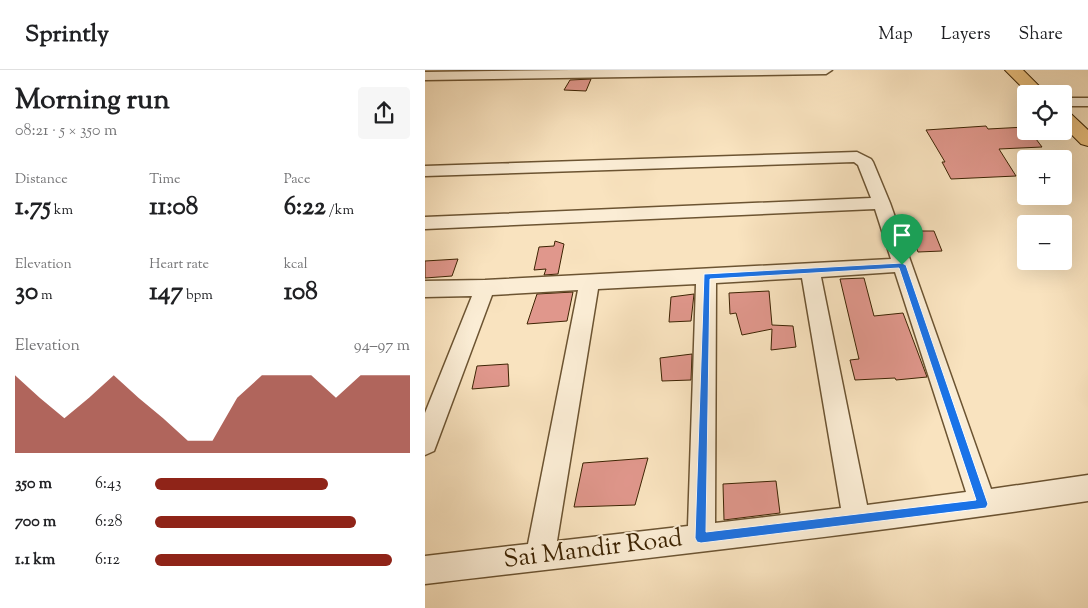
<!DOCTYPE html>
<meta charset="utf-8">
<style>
:root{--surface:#fff;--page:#f6f6f6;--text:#202124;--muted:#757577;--line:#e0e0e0;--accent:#8f2418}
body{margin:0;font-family:"Sorts Mill Goudy",serif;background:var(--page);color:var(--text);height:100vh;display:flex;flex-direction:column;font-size:19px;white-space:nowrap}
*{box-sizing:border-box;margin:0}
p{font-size:16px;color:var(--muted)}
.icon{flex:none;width:28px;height:28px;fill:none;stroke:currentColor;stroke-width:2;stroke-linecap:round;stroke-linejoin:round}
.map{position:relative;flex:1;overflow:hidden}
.panel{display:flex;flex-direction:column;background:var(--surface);width:425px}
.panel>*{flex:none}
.tools{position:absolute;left:592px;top:15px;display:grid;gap:10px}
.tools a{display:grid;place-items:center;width:55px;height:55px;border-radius:5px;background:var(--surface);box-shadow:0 5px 20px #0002;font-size:25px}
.pin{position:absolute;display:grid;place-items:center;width:42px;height:42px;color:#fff;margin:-51px -21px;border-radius:50% 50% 50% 0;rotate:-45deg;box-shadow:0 0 5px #0007}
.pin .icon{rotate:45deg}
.round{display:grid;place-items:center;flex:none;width:52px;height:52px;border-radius:5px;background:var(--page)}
.summary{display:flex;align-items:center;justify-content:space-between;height:85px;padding:0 15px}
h1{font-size:28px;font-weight:800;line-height:38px}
.stats{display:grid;grid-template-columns:repeat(3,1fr);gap:8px;height:85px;padding:5px 15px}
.stats div{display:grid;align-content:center}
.stats b{font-size:25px;font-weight:800}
.stats small{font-size:14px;font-weight:400}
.stats p{font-size:14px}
.chart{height:140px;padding:10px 15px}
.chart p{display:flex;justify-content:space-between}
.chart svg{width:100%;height:90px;margin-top:5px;fill:var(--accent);opacity:.7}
ul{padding:0 15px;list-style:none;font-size:16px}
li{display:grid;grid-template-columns:80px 60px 1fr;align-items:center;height:38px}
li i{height:12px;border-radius:6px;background:var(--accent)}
header{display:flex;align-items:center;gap:30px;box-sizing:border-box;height:70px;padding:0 25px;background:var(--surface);border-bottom:1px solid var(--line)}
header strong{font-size:24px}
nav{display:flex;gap:28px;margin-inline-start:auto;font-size:18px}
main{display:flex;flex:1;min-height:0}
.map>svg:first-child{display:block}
.building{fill:#e0978c;stroke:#3d2403}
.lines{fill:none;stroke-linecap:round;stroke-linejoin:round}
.minor-casing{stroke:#6c5432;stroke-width:3}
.primary-casing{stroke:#3d2403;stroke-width:2}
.minor{fill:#fbedd5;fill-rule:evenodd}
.primary{fill:#ecc280;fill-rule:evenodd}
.route{fill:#1a73e8;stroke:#fff;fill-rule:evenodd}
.labels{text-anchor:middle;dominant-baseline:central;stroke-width:4;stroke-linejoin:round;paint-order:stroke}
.near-street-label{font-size:25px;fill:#3d2403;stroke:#fbedd5}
</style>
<header>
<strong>Sprintly</strong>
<nav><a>Map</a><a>Layers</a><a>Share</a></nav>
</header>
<main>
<section class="panel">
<div class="summary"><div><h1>Morning run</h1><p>08:21 · 5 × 350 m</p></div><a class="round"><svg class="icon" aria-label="share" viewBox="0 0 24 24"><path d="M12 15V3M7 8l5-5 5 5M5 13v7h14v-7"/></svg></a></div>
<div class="stats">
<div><p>Distance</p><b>1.75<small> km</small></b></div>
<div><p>Time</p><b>11:08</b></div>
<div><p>Pace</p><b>6:22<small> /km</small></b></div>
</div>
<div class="stats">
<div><p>Elevation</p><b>30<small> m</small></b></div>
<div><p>Heart rate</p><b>147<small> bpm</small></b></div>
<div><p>kcal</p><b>108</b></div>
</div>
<div class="chart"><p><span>Elevation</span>94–97 m</p>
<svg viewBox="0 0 160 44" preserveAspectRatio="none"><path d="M0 44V6L10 17L20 27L30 17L40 6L50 17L60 27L70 38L80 38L90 17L100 6L110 6L120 6L130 17L140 6L150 6L160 6V44z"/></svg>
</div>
<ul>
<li><b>350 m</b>6:43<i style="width:68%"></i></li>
<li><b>700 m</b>6:28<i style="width:79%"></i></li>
<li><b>1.1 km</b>6:12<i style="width:93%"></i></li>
</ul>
</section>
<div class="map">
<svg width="663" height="538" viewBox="0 0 663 538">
<rect width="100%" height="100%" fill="#f9e3bf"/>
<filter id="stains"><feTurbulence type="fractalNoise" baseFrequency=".004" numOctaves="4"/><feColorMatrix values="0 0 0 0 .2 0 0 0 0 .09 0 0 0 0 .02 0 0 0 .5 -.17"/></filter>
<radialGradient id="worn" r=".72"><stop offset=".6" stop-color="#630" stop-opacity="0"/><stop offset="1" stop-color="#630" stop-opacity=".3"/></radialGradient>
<path class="building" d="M166 9 161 21 139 20 145 10Z
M561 56 563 59 601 57V61H605L617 77 574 79 591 106 526 109 517 92H520L501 60Z
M485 161H509L517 181 493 182Z
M130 171 139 174 133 204 119 205 121 199 109 200 114 177 129 176Z
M33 189 27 206 0 208V191Z
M439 208 449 246 478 243 502 307 471 310 470 308 430 310 425 290 434 289 415 209Z
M344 221 347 255 368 256 371 277 346 280 347 259 317 265 311 243 305 244 304 223Z
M148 222 142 251 102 254 112 224Z
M269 224 266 251 244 252 246 227Z
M267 284 266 310 237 311 235 288Z
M83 294 84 316 47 319 52 296Z
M223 388 210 435 149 437 158 393Z
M351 411 355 443 299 450 298 414Z"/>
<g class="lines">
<g class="minor-casing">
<path id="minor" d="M146 0H407L401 4 0 10V2Z
M639 28H663V36H639Z
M432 82 446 89 448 92 465 133 566 419 663 405V431C443 464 221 488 0 514V486L103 474 153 220 67 225 12 373 9 381 0 385V343L47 226 0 227V211L60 210 466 189 450 139 0 159V147L446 128 433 95 429 92 0 106V96ZM470 202 541 422 442 435 396 207ZM377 208 416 438 290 453 291 213ZM271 214 263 456 132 471 173 219Z"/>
</g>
<g class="primary-casing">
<path id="primary" d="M580 0H598L622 24H604Z
M639 42 645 43 663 60V76L656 74 639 57Z"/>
</g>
<use href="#minor" class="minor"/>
<use href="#primary" class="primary"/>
</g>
<path class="route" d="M477 193 481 195 563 434 561 438 276 473 272 472 270 468 279 204ZM474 198 551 430 281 462 285 209Z"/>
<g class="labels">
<g class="near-street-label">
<text transform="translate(168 480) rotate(-7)">Sai Mandir Road</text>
</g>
</g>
<rect width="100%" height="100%" filter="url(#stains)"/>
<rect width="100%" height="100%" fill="url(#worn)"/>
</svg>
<div class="tools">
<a><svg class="icon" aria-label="locate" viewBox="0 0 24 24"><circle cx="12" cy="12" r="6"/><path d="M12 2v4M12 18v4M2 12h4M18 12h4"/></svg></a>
<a>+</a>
<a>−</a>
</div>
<div class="pin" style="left:477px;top:195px;background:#1e9e55"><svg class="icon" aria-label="arrive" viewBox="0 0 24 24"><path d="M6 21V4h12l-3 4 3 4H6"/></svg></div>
</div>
</main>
